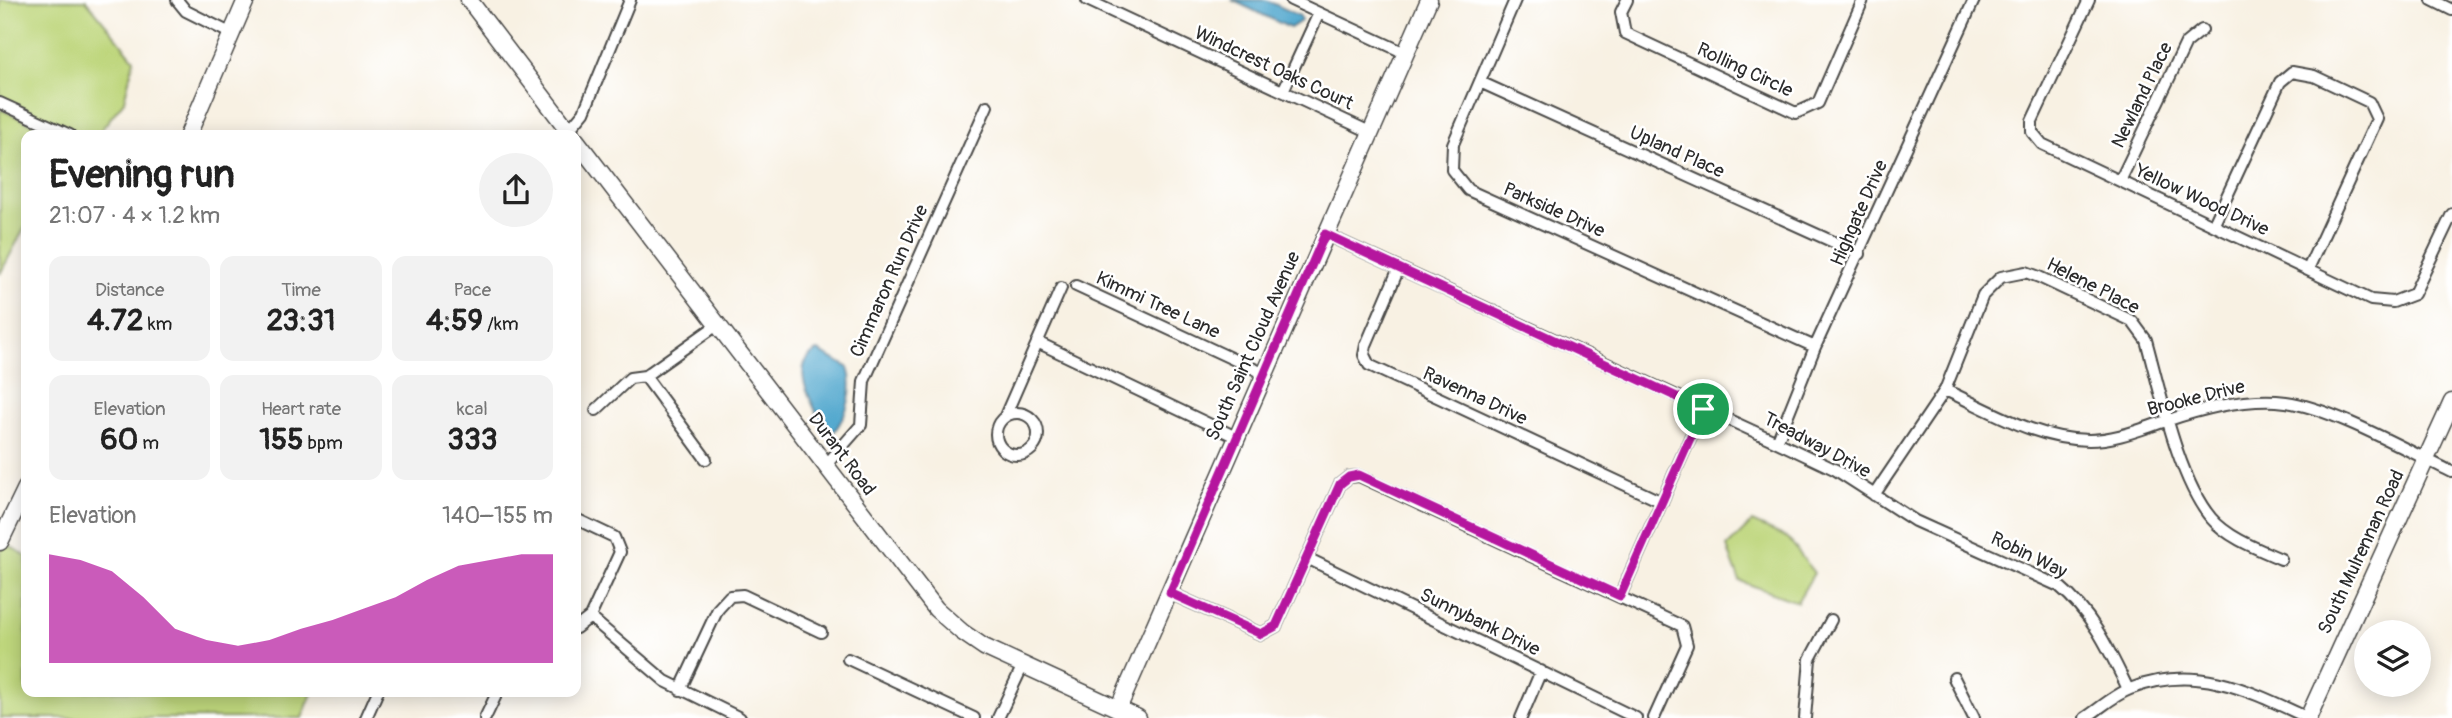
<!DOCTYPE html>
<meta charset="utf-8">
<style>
:root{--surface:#fff;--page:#f2f2f2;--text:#222;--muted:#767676;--accent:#b5179e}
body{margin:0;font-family:Pangolin,sans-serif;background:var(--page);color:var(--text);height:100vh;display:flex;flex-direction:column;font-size:26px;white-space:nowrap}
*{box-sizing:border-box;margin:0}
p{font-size:23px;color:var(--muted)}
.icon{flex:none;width:38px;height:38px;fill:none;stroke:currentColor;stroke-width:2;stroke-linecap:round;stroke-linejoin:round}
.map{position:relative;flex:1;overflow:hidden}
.details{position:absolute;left:21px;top:130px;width:560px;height:567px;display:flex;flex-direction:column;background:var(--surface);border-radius:14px;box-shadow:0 4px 18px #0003}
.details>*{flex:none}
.tools{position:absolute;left:2354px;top:620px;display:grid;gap:14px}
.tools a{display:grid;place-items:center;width:77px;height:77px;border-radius:50%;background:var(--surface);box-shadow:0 4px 18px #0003;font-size:35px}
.pin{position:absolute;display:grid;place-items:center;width:60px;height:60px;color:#fff;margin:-30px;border:4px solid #fff;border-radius:50%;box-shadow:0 2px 7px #0007}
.round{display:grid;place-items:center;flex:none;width:74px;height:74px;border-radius:37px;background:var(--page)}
.headline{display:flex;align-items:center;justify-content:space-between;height:119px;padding:0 28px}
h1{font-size:38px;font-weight:700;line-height:52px}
.stats{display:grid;grid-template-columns:repeat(3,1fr);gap:10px;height:119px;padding:7px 28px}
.stats div{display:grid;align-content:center;border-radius:14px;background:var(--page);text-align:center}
.stats b{font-size:30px;font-weight:700}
.stats small{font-size:19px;font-weight:400}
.stats p{font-size:19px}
.chart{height:196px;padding:14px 28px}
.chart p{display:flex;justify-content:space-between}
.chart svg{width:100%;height:126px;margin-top:7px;fill:var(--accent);opacity:.7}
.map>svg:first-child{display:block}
.green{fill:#bed67b;stroke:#748053;stroke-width:2}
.water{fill:#51a7ce;stroke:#3e697c;stroke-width:2}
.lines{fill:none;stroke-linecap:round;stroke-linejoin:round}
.street-casing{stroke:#4a4947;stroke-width:14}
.secondary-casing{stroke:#4a4947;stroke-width:19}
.street{stroke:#fff;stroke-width:10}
.secondary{stroke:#fff;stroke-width:16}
.route-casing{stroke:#fff;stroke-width:14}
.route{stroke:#b5179e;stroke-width:9}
.labels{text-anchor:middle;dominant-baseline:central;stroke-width:5;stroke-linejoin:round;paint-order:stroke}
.street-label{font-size:19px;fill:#2b2b2b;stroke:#fff}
</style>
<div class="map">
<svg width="2452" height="718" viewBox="0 0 2452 718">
<rect width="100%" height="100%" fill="#fff"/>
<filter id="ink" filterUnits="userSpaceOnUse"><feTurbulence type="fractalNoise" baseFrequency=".0143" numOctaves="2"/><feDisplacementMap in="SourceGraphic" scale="14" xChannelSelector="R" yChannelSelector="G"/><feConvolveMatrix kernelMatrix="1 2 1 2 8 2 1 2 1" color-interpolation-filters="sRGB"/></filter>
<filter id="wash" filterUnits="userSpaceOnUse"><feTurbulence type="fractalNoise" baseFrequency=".00686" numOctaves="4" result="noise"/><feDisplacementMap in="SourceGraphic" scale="28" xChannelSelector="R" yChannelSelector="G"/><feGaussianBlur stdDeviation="1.57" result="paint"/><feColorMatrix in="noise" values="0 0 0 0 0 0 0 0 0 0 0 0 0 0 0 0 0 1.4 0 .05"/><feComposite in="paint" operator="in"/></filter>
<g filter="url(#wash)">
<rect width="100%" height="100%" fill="#f8f1e3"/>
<path class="green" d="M0 0H86L134 59 124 101 97 135H82L0 98Z
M0 109 57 135H26V225L0 274Z
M1752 522 1788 538 1814 573 1797 602 1740 581 1727 547Z
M5 543 26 556V691H313L302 718H0V553Z"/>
<path class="water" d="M1232 0H1266L1300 16 1301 21 1290 28Z
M818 351 848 367C855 389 848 413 834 432L826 431C816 409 785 365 818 351Z"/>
</g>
<g filter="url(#ink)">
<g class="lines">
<g class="street-casing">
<path id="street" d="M177 0 186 11 232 34
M1087 0 1370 132
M1291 0 1405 53
M1515 0 1453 144 1452 170 1468 190 1815 347
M1627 0 1621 12 1625 33 1796 113 1818 103 1863 0
M2089 0 2032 121V132L2042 144 2371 300 2393 302 2414 294 2452 214
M2432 0 2452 10
M1480 82 1860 254
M1283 91 1319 13
M0 103 70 135
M569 130 584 112 630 0
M2120 181 2186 43 2202 30
M2214 224 2280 82 2292 72 2314 76 2369 102 2377 119 2308 269
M1325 234 1777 442 1836 470 1915 521 2059 586C2093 614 2109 650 2128 689
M1399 268 1366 345 1364 355 1369 365 1662 502
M1076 286 1265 374
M1037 342 1236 437
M645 376 706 459
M1945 390C1992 411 2037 440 2089 440 2116 440 2141 429 2166 421 2204 408 2247 397 2286 402 2332 408 2408 451 2452 472
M596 410 630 378 645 376 717 325
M996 434a21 21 0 1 1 42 0a21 21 0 1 1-42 0Z
M1005 416 1061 288
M1777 442 1815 347 1974 0
M825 466 861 425 864 381 987 106
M1874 495 1945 390 1983 295 2001 277 2026 272 2039 277 2132 321 2146 340C2160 390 2178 479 2211 518 2228 538 2258 549 2281 559
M576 519 614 537 620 552 590 617 576 628
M1307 558 1636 718
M1170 593 1261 634 1276 626 1340 484 1349 477 1359 476 1682 626 1687 645 1654 718
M1620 596 1703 409
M590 617 665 681 740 718
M848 659 974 718
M1954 678 1974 718
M680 690 718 609 730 596 743 595 821 632
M366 718 378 691
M485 718 498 691
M998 718 1023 665
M1521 718 1541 671
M1805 718 1810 659 1831 620
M2085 718C2099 709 2114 695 2130 689 2196 663 2248 690 2308 718"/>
</g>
<g class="secondary-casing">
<path id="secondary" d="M469 0 572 135
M188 135 246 0
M576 140 936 609 962 632 984 647 1138 718
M0 542 26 488
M1118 709 1429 0
M2308 718 2452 402"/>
</g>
<use href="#street" class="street"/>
<use href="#secondary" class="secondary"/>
</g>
</g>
<g class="lines" filter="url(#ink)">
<g class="route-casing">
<path id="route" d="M1325 234 1703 409 1620 596 1359 475 1349 477 1340 484 1276 626 1261 634 1170 593Z"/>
</g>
<use href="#route" class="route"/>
</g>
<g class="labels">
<g class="street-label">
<text transform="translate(1274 68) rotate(25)">Windcrest Oaks Court</text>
<text transform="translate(1745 70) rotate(25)">Rolling Circle</text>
<text transform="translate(2142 95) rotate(-64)">Newland Place</text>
<text transform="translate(1677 152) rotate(24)">Upland Place</text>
<text transform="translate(2202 200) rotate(25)">Yellow Wood Drive</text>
<text transform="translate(1554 210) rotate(24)">Parkside Drive</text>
<text transform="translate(1859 213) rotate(-66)">Highgate Drive</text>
<text transform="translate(889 281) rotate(-66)">Cimmaron Run Drive</text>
<text transform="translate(2093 286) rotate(27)">Helene Place</text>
<text transform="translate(1158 305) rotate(25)">Kimmi Tree Lane</text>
<text transform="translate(1253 346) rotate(-66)">South Saint Cloud Avenue</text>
<text transform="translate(1475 396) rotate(25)">Ravenna Drive</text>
<text transform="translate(2196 398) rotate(-14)">Brooke Drive</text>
<text transform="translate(1817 445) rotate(28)">Treadway Drive</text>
<text transform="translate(842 454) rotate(53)">Durant Road</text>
<text transform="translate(2361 552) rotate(-65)">South Mulrennan Road</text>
<text transform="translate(2029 555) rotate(26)">Robin Way</text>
<text transform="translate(1480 622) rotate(26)">Sunnybank Drive</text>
</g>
</g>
</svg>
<div class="tools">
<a><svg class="icon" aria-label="layers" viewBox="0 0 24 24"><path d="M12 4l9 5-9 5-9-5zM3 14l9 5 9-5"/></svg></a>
</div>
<div class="pin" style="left:1703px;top:409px;background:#1e9e55"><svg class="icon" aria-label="arrive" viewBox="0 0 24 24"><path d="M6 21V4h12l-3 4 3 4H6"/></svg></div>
<section class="details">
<div class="headline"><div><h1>Evening run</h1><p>21:07 · 4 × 1.2 km</p></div><a class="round"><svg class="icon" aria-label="share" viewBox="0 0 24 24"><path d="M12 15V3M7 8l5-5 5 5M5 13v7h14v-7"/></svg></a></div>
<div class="stats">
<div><p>Distance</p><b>4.72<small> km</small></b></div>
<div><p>Time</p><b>23:31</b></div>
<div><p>Pace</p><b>4:59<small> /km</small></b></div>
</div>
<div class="stats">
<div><p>Elevation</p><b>60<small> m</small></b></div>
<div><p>Heart rate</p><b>155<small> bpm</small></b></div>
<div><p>kcal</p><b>333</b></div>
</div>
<div class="chart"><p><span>Elevation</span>140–155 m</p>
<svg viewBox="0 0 160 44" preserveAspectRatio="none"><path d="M0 44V6L10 8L20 12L30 21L40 32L50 36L60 38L70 36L80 32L90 29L100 25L110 21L120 15L130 10L140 8L150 6L160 6V44z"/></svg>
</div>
</section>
</div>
